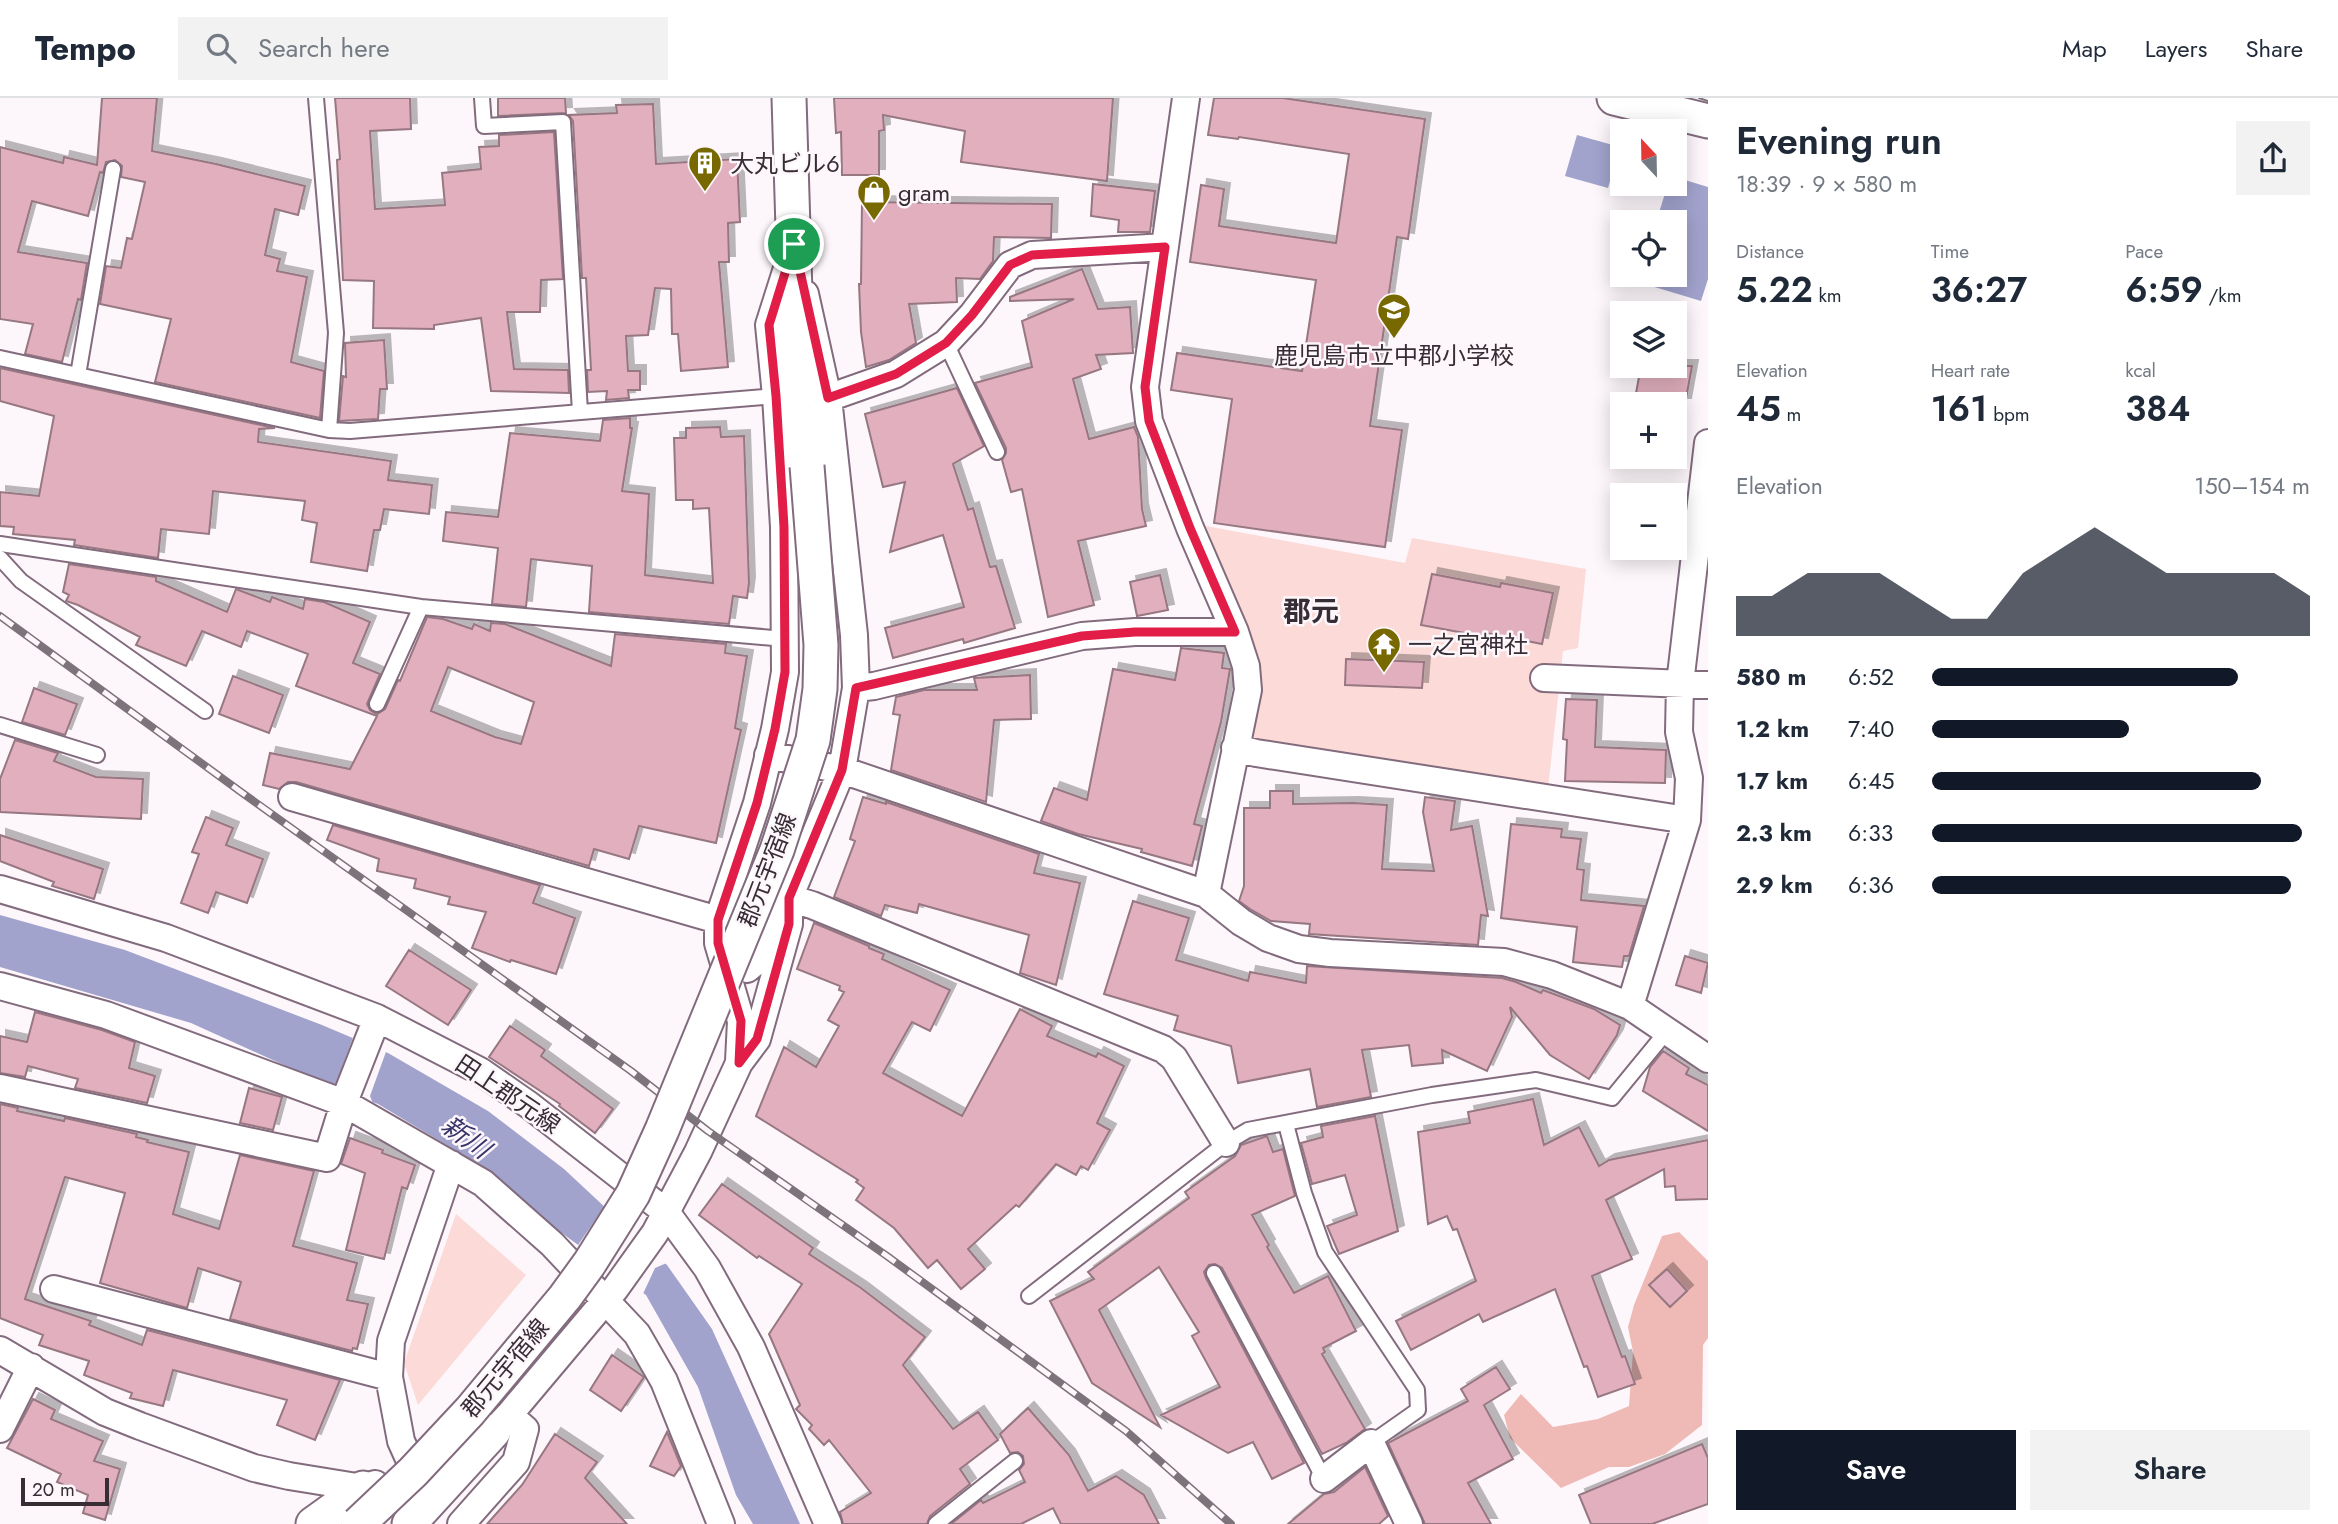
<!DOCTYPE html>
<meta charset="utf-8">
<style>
:root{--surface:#fff;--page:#f2f2f3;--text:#1f2937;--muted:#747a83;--line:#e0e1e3;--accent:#111827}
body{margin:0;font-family:Jost,"Noto Sans JP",sans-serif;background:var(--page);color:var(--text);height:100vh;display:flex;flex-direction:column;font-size:26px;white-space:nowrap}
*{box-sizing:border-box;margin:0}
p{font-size:23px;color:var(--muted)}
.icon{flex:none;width:38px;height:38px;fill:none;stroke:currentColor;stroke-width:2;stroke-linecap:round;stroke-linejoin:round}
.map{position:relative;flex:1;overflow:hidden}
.sheet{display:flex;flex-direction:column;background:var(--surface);width:630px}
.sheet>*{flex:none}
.needle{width:46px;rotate:338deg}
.tools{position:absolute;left:1610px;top:21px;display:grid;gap:14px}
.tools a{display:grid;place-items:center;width:77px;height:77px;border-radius:0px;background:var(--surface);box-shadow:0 4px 18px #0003;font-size:35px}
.scale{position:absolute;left:21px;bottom:18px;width:88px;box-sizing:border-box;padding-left:7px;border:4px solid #372d35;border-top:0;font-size:19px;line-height:24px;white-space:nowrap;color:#372d35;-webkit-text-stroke:5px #fdf7fb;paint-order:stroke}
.pin{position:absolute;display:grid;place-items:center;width:60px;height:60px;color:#fff;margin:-30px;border:4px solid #fff;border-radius:50%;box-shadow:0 2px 7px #0007}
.round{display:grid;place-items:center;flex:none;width:74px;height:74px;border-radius:0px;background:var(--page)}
.overview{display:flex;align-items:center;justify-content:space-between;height:119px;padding:0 28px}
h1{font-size:38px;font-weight:600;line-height:52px}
.stats{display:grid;grid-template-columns:repeat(3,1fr);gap:10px;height:119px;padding:7px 28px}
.stats div{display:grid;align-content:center}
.stats b{font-size:35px;font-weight:600}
.stats small{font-size:19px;font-weight:400}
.stats p{font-size:19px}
.chart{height:196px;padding:14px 28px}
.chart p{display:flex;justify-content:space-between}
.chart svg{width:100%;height:126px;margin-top:7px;fill:var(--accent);opacity:.7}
.cta{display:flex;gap:14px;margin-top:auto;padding:14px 28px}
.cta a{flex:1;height:80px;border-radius:0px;background:var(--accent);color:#fff;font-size:28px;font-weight:600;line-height:80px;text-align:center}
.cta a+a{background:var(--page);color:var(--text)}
ul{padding:0 28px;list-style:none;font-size:23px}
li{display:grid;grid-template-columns:112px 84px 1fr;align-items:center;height:52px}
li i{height:18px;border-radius:9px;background:var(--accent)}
header{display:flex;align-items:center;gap:42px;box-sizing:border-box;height:98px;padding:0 35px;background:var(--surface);border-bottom:2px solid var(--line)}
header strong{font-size:33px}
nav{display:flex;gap:38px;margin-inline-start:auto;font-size:24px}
.search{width:490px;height:63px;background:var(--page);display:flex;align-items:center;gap:18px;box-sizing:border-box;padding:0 24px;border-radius:0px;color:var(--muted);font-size:26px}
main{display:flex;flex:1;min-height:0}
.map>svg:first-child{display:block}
.green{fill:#fbdad7}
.forest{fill:#efbab6}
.water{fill:#a1a3cd}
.pier{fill:#fdf7fb}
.building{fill:#e1afbe;stroke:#977781;stroke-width:2;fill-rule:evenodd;filter:url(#shadow)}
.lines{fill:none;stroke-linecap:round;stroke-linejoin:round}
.service-casing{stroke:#836b7e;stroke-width:18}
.minor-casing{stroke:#836b7e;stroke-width:30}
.tertiary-casing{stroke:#836b7e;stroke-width:37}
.service{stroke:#fff;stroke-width:14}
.minor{stroke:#fff;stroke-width:26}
.tertiary{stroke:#fff;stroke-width:33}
.tram{stroke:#7d747b;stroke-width:2}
.rail-casing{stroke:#7d747b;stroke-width:8}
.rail{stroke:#fdf7fb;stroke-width:5;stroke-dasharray:16;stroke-linecap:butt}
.tertiary-bridge-casing{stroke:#836b7e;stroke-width:37;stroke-linecap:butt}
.tertiary-bridge{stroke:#fff;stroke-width:33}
.route-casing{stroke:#fff;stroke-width:14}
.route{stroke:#e11d48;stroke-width:9}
.labels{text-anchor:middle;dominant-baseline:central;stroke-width:5;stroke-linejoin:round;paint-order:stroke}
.poi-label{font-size:24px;fill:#372d35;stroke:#fdf7fb;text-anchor:start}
.street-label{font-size:24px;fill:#372d35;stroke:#fdf7fb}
.water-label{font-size:26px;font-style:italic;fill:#36346a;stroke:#fdf7fb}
.quarter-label{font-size:28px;font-weight:bold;fill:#372d35;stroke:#fdf7fb}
</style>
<header>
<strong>Tempo</strong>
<div class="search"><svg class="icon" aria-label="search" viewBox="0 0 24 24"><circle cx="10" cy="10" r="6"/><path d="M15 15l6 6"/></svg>Search here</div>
<nav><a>Map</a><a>Layers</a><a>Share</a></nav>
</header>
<main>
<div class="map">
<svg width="1708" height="1426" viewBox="0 0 1708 1426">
<defs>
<filter id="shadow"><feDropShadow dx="6" dy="-6" stdDeviation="0" flood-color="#0004"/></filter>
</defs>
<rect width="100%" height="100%" fill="#fdf7fb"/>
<path class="green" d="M1206 428 1405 465 1412 440 1586 471 1578 550 1563 553 1548 691 1256 650 1249 635 1257 558Z
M456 1116 526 1177 418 1307 404 1265Z"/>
<path class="forest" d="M1679 1134 1708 1163V1240L1703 1247 1702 1327 1665 1356 1629 1369H1609L1561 1390 1510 1340 1504 1317 1521 1296 1553 1329 1598 1321 1629 1308 1633 1254 1628 1229 1634 1207 1662 1138Z"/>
<path class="water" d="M1577 37 1620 49 1608 90 1565 78Z
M1675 79 1708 89V181L1701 203 1638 184 1640 177H1675V124H1656L1668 86H1675Z
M0 817 125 852 322 927 388 955 488 1013 564 1071 667 1167 712 1231 800 1426H753L736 1397 698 1289 646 1197 551 1127 490 1073 378 1006 328 987 191 925 0 869Z"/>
<path class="pier" d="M354 937 387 951 370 998 374 1008 329 989 336 985Z
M606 1106 669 1164 655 1170 642 1198 576 1150Z"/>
<path class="building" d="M102 0H157L152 53 216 66 305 88 298 117 275 111 265 157 280 161 277 173 307 179 291 264 324 273 320 320 155 284 171 221 100 206 106 168 121 170 127 140 132 141 145 84 121 79 122 68 115 62 106 64 103 75 100 74 88 118 32 103 18 154 87 165 81 202 78 201 62 264 25 256 33 226 0 221V49L63 65 64 59 97 67Z
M335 0H410L411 31 370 33 375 111 445 107 442 75 481 71 479 49 499 48V37L554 34 563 181 541 182 540 214H507L514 271 568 272 569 295 491 293 481 220 434 227V231L373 230 374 183 343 182 337 62 340 61Z
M498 0H565L566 15 498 18Z
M834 0H1113L1107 83 961 64 965 33 883 17 884 32 879 33V77H842L841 34 836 35Z
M1214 0H1283L1425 21 1408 141 1397 139 1370 328 1402 332 1385 449 1214 425 1232 301 1171 292 1177 255 1302 273 1316 182 1190 164 1201 87 1224 91 1219 128 1336 145 1349 56 1239 39 1238 41 1208 37Z
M653 6 656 66 737 61 740 124 728 125 729 164H719L728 269 681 273 678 236H672L671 191 655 190 648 237 626 238 628 273H640V292H628L629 300 606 302 607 293 588 294 587 272H591L586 180H582L573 23 569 17 617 15 616 7Z
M1093 86 1155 93 1150 134H1118L1119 122 1091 118Z
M862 104 1052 106 1051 140 994 139 993 163 980 181 956 180 957 204 909 206 916 245 889 262 866 269 861 234 859 186H861Z
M1082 171 1098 211 1130 209 1133 255 1096 257 1101 271 1073 281 1089 341 1134 329 1138 339 1142 411 1146 428 1078 443 1094 507 1048 519 1022 391 1011 394 1002 362 1006 355V350L975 285 1032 269 1022 223 1074 201 1010 203V199Z
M384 242 387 291H380L378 321 339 323 343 278 346 279 345 245Z
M1641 268H1692L1685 306H1634Z
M0 270 275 330 259 331 258 344 391 363 388 382 432 387 429 416 384 411 380 432H374L367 473 311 464 317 425 302 422 305 403 213 393 209 436 161 431 158 460 74 447 75 442 13 436 14 429 0 428V394L39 398 54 318 0 303Z
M957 290 984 348 953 366 968 412 973 410 990 469 996 468 1015 530 964 545 963 541 893 560 885 530 964 509 943 437 890 454 905 384 883 389 865 316Z
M630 320V330H632L622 393 649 396 645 477 713 485 709 410 693 411V402H676L674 340H686V330L720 329 721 339 744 338 749 485 747 500 733 498 729 526 589 514 592 468 531 461 526 509 492 506 498 450 443 443 446 414 498 419 510 335 600 343 603 322Z
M69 466 156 479V483L227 514 236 491 270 504 272 499 303 511 305 501 324 504 370 524 353 565 380 576 367 606 370 612 377 616 385 611 398 582 400 583 427 519 443 521 472 531 474 526 490 533 491 525 505 526 611 568 615 536 726 546 725 555 747 558 735 630 741 632 716 745 639 728 629 761 594 751 589 768 296 684H288L279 691 263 687 270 655 350 671 377 618 296 588 308 556 247 533 241 549 202 533 186 568 136 547 140 539 78 507 66 503 69 497 63 494ZM448 569 534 604 521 646 495 639 431 613Z
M1432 476 1500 489 1501 485 1553 495 1542 546 1486 535V539L1421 527Z
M1160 477 1168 512 1137 518 1130 484Z
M1181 550 1224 555 1222 570 1230 571 1221 624 1194 726 1202 728 1192 768 1141 754 1142 751 1078 736 1041 723 1054 690 1087 702 1113 571 1175 582Z
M1346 561 1424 564 1422 590 1345 587Z
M1030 577 1031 621 994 622 986 704 891 672 900 617 893 616 896 599 924 592H977L974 580Z
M233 578 283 597 269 635 219 616Z
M34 590 77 606 65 637 22 624Z
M1566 601 1597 602 1595 649 1666 652 1665 685 1565 683 1567 642 1563 641Z
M15 642 58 655 54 663 96 679 143 681 141 721 0 714V681Z
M1270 693H1293V706L1353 705 1387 707 1382 771 1434 773 1423 714 1425 699 1455 703 1451 732 1472 728 1488 818 1481 817 1478 847 1309 836 1310 826 1271 823 1250 811 1239 803 1244 788V710H1270Z
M863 699 886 706V704L1039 756 1034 775 1080 785 1056 887 1020 875 1029 837 919 806 917 815 885 807 881 818 834 799 855 743 850 741Z
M206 719 233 730 226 747 263 761 247 805 216 794 208 815 181 805 199 756 192 754Z
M1511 726 1562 731 1561 739 1581 741 1577 771 1584 772 1581 802 1644 808 1629 858H1624L1622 869 1573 864 1577 829 1501 820Z
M333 727 540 787 533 805 575 820 556 876 511 862 510 864 472 850 486 814 448 806 450 799 414 790 416 781 377 773 379 761 327 742Z
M0 737 103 771 94 801 52 788 54 784 0 763Z
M1133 803 1189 820 1176 862 1248 883 1250 874 1306 885 1307 868 1502 880 1516 884 1541 895 1543 892 1594 911 1620 927 1617 937 1589 981 1550 957 1510 909 1512 919 1487 973 1442 952 1443 965 1412 968 1409 947 1362 952 1371 999 1317 1009 1310 971 1238 985 1231 948 1174 932 1178 918 1104 896Z
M814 825 869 848V850L884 856 882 861 950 892 930 933 912 924 883 975 962 1018 1020 911 1052 928 1047 938 1096 959 1098 955 1124 968 1097 1025 1110 1032 1088 1072 1081 1068 1076 1077 1056 1066 1019 1109 1016 1107 968 1151 985 1171 961 1191 937 1162 928 1170 894 1130 856 1102 864 1090 856 1084 858 1082 756 1018 784 949 816 969 839 928 828 922 844 894 839 892 840 888 797 871Z
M409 852 471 892 448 927 386 888Z
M1685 858 1708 865 1701 895 1676 887Z
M35 914 102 932 135 944 129 970 155 978 147 1005 75 990 78 981 28 968 25 979 0 975V938L27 944Z
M510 928 545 952 541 958 613 1011 595 1035 559 1008 560 1006 489 959Z
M1663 953 1689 970 1686 976 1708 987V1033L1643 993 1650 969Z
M249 990 282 999 273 1032 240 1025Z
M1533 1001 1544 1047 1579 1029 1599 1068 1609 1062 1708 1042V1101L1676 1102 1675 1088 1665 1089 1664 1071 1606 1102 1632 1161 1592 1178 1622 1259 1625 1258 1635 1286 1598 1299 1587 1268 1584 1269 1555 1191 1483 1224 1479 1216 1411 1252 1396 1223 1476 1183 1457 1131 1453 1132 1447 1118 1428 1126 1418 1034 1470 1025 1468 1014Z
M0 1006 18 1010 17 1013 64 1023 65 1020 137 1036 136 1039 148 1042 147 1044 189 1054 173 1116 219 1131 240 1057 314 1073 293 1148 357 1165 347 1202 368 1206 357 1251 353 1250 352 1253 230 1221 241 1184 198 1170 187 1210 100 1185 125 1095 65 1079 25 1201 91 1223 89 1227 142 1247 147 1232 340 1282 315 1342 277 1327 287 1302 173 1272 163 1308 130 1300 132 1295 84 1277 89 1263 39 1247 43 1237 0 1220Z
M1375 1018 1398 1133 1339 1156 1327 1128 1357 1117 1345 1077 1312 1086 1301 1045 1323 1039 1321 1028Z
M1267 1038 1273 1054 1283 1051 1295 1098 1252 1117 1269 1147 1267 1149 1294 1195 1328 1178 1356 1233 1323 1250 1325 1254 1322 1256 1365 1331 1346 1345 1322 1356 1222 1170 1215 1166 1209 1167 1204 1174 1206 1180 1304 1365 1272 1381 1253 1344 1228 1355 1161 1317 1220 1289 1192 1238 1199 1234 1159 1169 1099 1212 1160 1329 1092 1285 1050 1203 1094 1181 1088 1174 1189 1100 1185 1094 1235 1058 1241 1047Z
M350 1040 383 1052 382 1055 415 1067 407 1091 402 1089 384 1161 346 1152 365 1075 341 1066Z
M722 1086 813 1150 809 1156 861 1190 925 1239 903 1267 953 1331 978 1314 998 1342 960 1371 970 1386 930 1418 927 1426H843L840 1414 871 1395 829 1342 824 1347 809 1331 812 1327 796 1311 800 1307 769 1236 802 1186 759 1158 757 1160 699 1117Z
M1667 1171 1687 1193 1670 1209 1649 1187Z
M612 1257 644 1279 621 1313 590 1292Z
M1496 1269 1510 1291 1484 1307 1513 1361 1468 1385 1491 1426H1425L1388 1345 1468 1303 1461 1291Z
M33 1301 55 1312 51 1321 103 1343 94 1363 120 1371 105 1422 83 1415 88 1397 57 1384 61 1376 7 1350Z
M1028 1310 1069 1357 1088 1393 1116 1378 1144 1397 1159 1426H1061L1053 1410 1021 1426H951L981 1402 983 1405 1025 1384 1019 1372 1024 1366 1023 1358 1018 1354 1010 1355 1000 1336Z
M667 1334 681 1368 674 1378 650 1368Z
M555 1336 597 1364 585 1380 627 1426H487L522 1387Z
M1702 1346 1708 1360V1406L1652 1426H1591L1579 1397Z
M1365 1369 1388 1418 1379 1426H1288L1324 1396 1334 1394Z"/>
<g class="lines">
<g class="service-casing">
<path id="service" d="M316 0 336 235 329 332
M482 0 484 28 563 24 580 314
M946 245 997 354
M0 260 329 332 350 333 776 298
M78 277 113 71
M0 446 421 509 785 541
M0 460 21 483 205 613
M377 606 421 509
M0 627 97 657
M1286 1026 1304 1095 1325 1154 1417 1292 1418 1312 1371 1345
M1214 1175 1324 1381
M1029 1198 1226 1045 1248 1032 1432 997 1536 982 1612 1000 1667 933
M936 1426 1015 1363"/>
</g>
<g class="minor-casing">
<path id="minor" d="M1186 0 1145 289 1149 323 1190 430 1235 534 1246 568 1248 592 1206 796
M828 300 896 276 946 245 972 217 1010 167 1032 157 1165 149
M1544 580 1708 587
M856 590 874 588 1082 538 1135 534H1235
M1235 650 1256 655 1687 722
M768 657 842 672 1206 796 1241 824 1268 840 1299 851 1330 855 1504 864 1552 877 1630 908 1708 961
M292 699 718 822
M0 791 166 840 377 920 480 973 529 1007 666 1114 707 1170 751 1249 828 1426
M724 862 747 871C770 853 778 826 789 800L812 807 1163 951 1174 960 1226 1045
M0 888 106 917 344 1005 483 1085 552 1146 637 1236 664 1283 721 1426
M1630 908 1687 722 1689 680 1679 634 1680 586 1708 345
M739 963 741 923 718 845V822L757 705 775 631 785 574 784 429 776 298 769 227 789 164
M0 990 327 1060 346 999 377 920
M54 1191 389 1279
M0 1252 105 1314 140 1328 254 1370 289 1378 363 1390 375 1386
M0 1331 31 1269
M478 1344 494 1333 509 1317 615 1191 655 1135 698 1054 739 965 757 941 789 826V800L842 672 856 590 854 537 828 300 805 196
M415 1374 401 1343 389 1279 391 1243 451 1066
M1324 1381 1371 1345 1409 1426
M461 1426 516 1364 525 1331 509 1317"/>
</g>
<g class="tertiary-casing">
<path id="tertiary" d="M789 0 798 293 807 368
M1614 0 1708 23
M313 1426 363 1390
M409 1426 494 1333"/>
</g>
<use href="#service" class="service"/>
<use href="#minor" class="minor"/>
<use href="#tertiary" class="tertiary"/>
<path class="tram" d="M1699 0 1708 3"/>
<g class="rail-casing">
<path id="rail" d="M0 518 241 694 631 973 708 1033 887 1158 1126 1333 1231 1426"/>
</g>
<use href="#rail" class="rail"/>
<g class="tertiary-bridge-casing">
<path id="tertiary-bridge" d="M358 1426 413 1374 470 1313 565 1199 589 1166 633 1096 662 1032 777 752 813 642 820 591 821 547 807 368"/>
</g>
<use href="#tertiary-bridge" class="tertiary-bridge"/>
</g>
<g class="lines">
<g class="route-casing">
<path id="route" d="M794 146 828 300 896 276 946 245 972 217 1010 167 1032 157 1165 149 1145 289 1149 323 1190 430 1235 534H1135L1082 538 856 590 842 672 789 800V826L757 941 739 965 741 923 718 845V822L757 705 775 631 785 574 784 429 776 298 769 227Z"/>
</g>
<use href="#route" class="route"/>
</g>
<defs>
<g id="building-pin" transform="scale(1.75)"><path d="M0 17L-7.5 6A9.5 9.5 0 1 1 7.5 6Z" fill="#776800" stroke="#fdf7fb"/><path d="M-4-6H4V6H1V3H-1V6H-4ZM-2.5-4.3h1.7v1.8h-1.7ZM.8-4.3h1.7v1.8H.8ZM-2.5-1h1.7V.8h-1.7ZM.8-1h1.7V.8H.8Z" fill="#fff"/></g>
<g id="shop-pin" transform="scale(1.75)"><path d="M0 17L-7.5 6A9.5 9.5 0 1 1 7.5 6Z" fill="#776800" stroke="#fdf7fb"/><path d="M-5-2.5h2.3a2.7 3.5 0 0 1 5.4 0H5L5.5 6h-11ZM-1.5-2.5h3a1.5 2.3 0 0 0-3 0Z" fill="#fff"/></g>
<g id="school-pin" transform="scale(1.75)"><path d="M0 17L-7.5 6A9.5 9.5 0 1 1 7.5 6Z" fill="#776800" stroke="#fdf7fb"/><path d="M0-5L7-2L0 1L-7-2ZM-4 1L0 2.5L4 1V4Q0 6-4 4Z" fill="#fff"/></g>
<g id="temple-pin" transform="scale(1.75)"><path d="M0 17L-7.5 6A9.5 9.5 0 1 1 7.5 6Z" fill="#776800" stroke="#fdf7fb"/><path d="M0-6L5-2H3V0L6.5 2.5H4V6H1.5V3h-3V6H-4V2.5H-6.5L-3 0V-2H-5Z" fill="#fff"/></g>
</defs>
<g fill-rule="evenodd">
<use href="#building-pin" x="705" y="65"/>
<use href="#shop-pin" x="874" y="94"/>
<use href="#school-pin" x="1394" y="212"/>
<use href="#temple-pin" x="1384" y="546"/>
</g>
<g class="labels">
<g class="poi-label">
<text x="730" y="65">大丸ビル6</text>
<text x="898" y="94">gram</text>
<text x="1394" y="257" text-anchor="middle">鹿児島市立中郡小学校</text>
<text x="1408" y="546">一之宮神社</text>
</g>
<g class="street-label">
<text transform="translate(767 772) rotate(-69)">郡元宇宿線</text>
<text transform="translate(508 996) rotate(34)">田上郡元線</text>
<text transform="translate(505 1270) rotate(-50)">郡元宇宿線</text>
</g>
<g class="water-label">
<text transform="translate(466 1039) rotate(36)">新川</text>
</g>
<g class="quarter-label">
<text x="1311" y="513">郡元</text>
</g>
</g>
</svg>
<div class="tools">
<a><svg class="needle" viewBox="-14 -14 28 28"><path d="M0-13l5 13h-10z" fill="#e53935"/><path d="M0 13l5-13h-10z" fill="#747a83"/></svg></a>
<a><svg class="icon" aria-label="locate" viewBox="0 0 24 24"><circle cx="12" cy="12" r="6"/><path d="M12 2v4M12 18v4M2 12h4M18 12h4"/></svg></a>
<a><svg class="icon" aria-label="layers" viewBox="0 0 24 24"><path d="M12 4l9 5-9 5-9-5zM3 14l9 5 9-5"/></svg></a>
<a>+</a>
<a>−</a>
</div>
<div class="scale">20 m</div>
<div class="pin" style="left:794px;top:146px;background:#1e9e55"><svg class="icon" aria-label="arrive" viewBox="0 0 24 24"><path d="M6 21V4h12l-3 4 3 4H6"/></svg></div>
</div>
<section class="sheet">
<div class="overview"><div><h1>Evening run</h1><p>18:39 · 9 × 580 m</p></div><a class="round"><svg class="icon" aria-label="share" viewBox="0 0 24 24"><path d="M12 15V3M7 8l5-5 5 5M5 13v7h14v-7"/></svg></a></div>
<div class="stats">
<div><p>Distance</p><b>5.22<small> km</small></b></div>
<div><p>Time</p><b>36:27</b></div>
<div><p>Pace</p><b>6:59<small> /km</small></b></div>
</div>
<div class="stats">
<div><p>Elevation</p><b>45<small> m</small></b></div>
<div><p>Heart rate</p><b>161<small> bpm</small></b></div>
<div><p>kcal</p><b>384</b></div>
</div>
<div class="chart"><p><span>Elevation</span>150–154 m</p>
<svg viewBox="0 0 160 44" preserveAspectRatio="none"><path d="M0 44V30L10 30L20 22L30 22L40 22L50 30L60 38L70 38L80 22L90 14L100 6L110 14L120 22L130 22L140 22L150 22L160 30V44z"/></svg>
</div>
<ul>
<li><b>580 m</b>6:52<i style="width:81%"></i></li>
<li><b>1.2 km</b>7:40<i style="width:52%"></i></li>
<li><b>1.7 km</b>6:45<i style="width:87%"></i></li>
<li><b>2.3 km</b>6:33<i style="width:98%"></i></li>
<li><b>2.9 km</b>6:36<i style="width:95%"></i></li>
</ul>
<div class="cta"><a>Save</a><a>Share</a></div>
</section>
</main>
